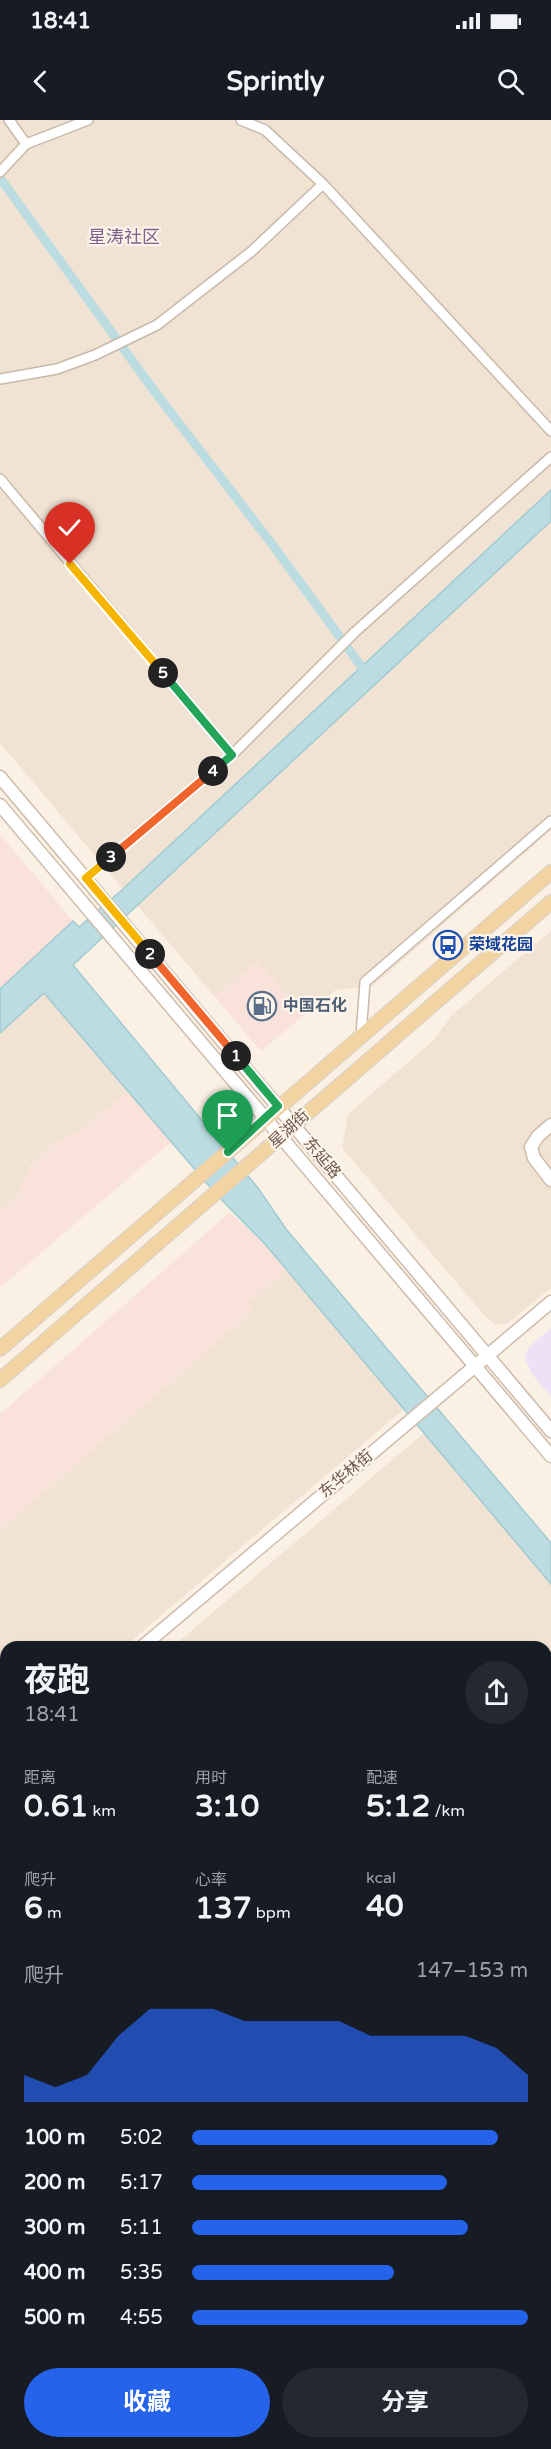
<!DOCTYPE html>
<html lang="zh">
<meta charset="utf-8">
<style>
:root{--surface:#171b24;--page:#242831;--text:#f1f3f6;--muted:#9ea1a6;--accent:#2563eb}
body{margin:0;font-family:"Varela Round","Noto Sans SC",sans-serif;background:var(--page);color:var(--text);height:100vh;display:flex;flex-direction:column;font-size:22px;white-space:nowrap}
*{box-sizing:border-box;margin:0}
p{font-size:20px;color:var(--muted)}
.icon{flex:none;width:33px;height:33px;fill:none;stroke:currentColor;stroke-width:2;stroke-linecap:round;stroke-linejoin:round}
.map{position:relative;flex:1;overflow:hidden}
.details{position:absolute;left:0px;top:1521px;width:552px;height:808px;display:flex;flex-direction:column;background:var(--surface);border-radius:18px 18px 0 0;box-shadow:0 2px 4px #0004}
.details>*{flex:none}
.pin{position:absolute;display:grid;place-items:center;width:51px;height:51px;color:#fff;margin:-62px -26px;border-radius:50% 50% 50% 0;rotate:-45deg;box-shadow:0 0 6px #0007}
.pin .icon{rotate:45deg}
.km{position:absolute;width:30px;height:30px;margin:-15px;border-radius:50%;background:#222;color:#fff;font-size:16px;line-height:30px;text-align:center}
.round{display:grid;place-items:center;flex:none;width:63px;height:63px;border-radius:32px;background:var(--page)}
.headline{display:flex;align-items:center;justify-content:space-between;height:102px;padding:0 24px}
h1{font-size:33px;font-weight:700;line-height:45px}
.figures{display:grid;grid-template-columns:repeat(3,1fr);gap:9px;height:102px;padding:6px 24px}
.figures div{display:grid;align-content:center}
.figures b{font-size:30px;font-weight:700}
.figures small{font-size:16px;font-weight:400}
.figures p{font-size:16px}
.chart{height:168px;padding:12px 24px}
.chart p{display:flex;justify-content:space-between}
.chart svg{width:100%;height:108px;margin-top:6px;fill:var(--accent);opacity:.7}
.cta{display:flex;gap:12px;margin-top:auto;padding:12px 24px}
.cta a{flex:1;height:69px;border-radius:36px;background:var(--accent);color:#fff;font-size:24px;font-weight:700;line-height:69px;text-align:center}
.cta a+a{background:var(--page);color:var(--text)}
ul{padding:0 24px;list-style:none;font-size:20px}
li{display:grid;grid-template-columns:96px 72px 1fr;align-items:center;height:45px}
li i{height:15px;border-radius:8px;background:var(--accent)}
.status{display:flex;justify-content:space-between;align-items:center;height:42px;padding:0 30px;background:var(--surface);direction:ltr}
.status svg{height:16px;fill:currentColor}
header{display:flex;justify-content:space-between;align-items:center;height:78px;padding:0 24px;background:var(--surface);font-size:27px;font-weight:700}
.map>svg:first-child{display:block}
.residential{fill:#f0e3d3}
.commercial{fill:#f9e2d9}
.education{fill:#eee1f6}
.water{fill:#bbdce1;stroke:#a2cad2;stroke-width:1.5}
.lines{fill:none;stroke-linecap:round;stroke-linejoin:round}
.canal{stroke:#bbdce1;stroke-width:9}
.street-casing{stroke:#c9b9ab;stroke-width:12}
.secondary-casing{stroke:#cebbac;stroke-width:15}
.primary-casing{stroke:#d7d1cd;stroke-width:16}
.street{stroke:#fff;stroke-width:9}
.secondary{stroke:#fff;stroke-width:12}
.primary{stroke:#f2d4a2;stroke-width:14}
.split-1-casing{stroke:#fff;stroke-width:12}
.split-2-casing{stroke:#fff;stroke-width:12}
.split-3-casing{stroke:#fff;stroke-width:12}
.split-4-casing{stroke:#fff;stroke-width:12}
.split-5-casing{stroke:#fff;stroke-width:12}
.split-6-casing{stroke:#fff;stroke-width:12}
.split-1{stroke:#22a559;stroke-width:8}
.split-2{stroke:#f0652b;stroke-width:8}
.split-3{stroke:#f5b400;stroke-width:8}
.split-4{stroke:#f0652b;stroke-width:8}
.split-5{stroke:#22a559;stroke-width:8}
.split-6{stroke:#f5b400;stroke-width:8}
.labels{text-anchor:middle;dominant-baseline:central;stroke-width:4.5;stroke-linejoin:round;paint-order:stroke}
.transit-label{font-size:16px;font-weight:bold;fill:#164399;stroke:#fdf5ea;text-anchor:start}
.service-label{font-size:16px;font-weight:bold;fill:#4e5e75;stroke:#fdf5ea;text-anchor:start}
.street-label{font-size:16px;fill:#6f594c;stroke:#fdf5ea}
.neighbourhood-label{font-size:18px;fill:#7e648c;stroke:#fdf5ea}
</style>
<div class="status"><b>18:41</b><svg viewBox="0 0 49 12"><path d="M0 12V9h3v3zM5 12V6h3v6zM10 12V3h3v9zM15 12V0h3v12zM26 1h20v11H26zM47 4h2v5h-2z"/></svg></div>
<header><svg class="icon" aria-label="back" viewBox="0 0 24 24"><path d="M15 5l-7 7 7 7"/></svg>Sprintly<svg class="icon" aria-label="search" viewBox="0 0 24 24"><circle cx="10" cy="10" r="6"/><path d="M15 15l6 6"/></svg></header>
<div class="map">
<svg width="551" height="2329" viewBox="0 0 551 2329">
<rect width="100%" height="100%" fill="#faf1e4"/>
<path class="residential" d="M0 0H551V370L123 769 0 623Z
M551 401V710L373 866 336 870 304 895 257 841 215 877 137 785Z
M551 811V1168L508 1203 496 1205 483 1194 342 1028 348 994 434 920 452 895Z
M44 872 129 971 86 1006 55 1024 37 1039 30 1047 17 1078 0 1092V913Z
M286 1150 404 1289 124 1527H6V1627L0 1632V1410L253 1191 247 1184Z
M424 1313 551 1464V1741L546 1744V1527H172Z
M0 1736 6 1743V2166L0 2169Z
M551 1852V2222L546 2227V1854Z
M72 2324H454L449 2329H69Z"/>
<path class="commercial" d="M0 714 73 801 0 869Z
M257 840 304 895 261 931 215 877Z
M129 971 171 1022 0 1168V1092L17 1078 26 1054 37 1039 55 1024 86 1006Z
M230 1092 265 1124 286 1150 248 1184 253 1191 0 1410V1294Z"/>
<path class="education" d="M551 1208V1277L532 1254 525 1238 528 1228Z"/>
<path class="water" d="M551 370V401L73 845 258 1068 286 1109 551 1423V1464L265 1124 215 1073 44 873 0 913V869L73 801 79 807 123 769Z
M551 2222V2329H449L454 2324H546V2227Z"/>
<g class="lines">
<path class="canal" d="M0 58 155 272 275 428 361 546"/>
<g class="street-casing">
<path id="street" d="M9 0 26 24
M241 0 265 10 323 64 551 311
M0 52 26 24 88 0
M0 259 57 249 95 235 157 205 252 131 323 64
M0 359 232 635
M86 758 232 635 355 512 551 337
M361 915 365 862 551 701"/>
</g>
<g class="secondary-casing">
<path id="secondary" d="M0 657 551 1311
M0 685 551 1336
M551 1005 538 1016 531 1027 534 1038 551 1060
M142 1527 551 1182
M0 1647 6 1642
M0 1701 6 1708
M546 1820 551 1817
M546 1831 551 1828
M36 2329 39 2324
M47 2329 50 2324"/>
</g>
<g class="primary-casing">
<path id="primary" d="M0 1229 551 752
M0 1260 551 782"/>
</g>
<use href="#street" class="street"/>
<use href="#secondary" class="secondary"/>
<use href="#primary" class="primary"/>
</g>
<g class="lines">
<g class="split-1-casing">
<path id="split-1" d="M228 1032 278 986 236 936"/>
</g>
<g class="split-2-casing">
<path id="split-2" d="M150 834 236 936"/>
</g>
<g class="split-3-casing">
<path id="split-3" d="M111 737 86 758 150 834"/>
</g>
<g class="split-4-casing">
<path id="split-4" d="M111 737 213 651"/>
</g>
<g class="split-5-casing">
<path id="split-5" d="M163 553 232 635 213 651"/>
</g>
<g class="split-6-casing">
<path id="split-6" d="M70 444 163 553"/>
</g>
<use href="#split-1" class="split-1"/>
<use href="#split-2" class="split-2"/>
<use href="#split-3" class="split-3"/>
<use href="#split-4" class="split-4"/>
<use href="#split-5" class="split-5"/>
<use href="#split-6" class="split-6"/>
</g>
<defs>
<g id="bus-ring" transform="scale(1.5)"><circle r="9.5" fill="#fdf5ea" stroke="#1a4fb4" stroke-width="1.5"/><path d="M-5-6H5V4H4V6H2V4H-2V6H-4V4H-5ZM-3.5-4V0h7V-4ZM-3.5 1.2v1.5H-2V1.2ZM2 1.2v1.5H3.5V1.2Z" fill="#1a4fb4"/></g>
<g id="fuel-ring" transform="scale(1.5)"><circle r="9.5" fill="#fdf5ea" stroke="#5c6f8a" stroke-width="1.5"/><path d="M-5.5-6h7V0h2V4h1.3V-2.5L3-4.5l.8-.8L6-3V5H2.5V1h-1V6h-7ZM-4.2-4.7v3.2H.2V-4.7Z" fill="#5c6f8a"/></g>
</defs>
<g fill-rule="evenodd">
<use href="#bus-ring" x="448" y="825"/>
<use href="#fuel-ring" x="262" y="886"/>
</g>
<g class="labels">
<g class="transit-label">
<text x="469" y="825">荣域花园</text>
</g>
<g class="service-label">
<text x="283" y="886">中国石化</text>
</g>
<g class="street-label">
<text transform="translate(289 1009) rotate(-42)">星湖街</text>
<text transform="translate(322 1038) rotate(50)">东延路</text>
<text transform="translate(346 1354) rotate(-40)">东华林街</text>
</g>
<g class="neighbourhood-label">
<text x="124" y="117">星涛社区</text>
</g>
</g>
</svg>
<div class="pin" style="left:228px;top:1032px;background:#1e9e55"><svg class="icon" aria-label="arrive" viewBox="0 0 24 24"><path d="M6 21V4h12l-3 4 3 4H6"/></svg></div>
<div class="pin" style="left:70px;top:444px;background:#d93025"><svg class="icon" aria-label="check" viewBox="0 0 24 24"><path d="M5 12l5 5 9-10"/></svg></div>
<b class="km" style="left:236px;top:936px">1</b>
<b class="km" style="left:150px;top:834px">2</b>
<b class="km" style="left:111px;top:737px">3</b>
<b class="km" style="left:213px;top:651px">4</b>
<b class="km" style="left:163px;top:553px">5</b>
<section class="details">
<div class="headline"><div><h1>夜跑</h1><p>18:41</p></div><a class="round"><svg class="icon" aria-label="share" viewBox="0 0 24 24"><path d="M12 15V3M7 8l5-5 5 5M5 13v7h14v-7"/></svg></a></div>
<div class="figures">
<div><p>距离</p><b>0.61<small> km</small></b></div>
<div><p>用时</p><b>3:10</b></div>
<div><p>配速</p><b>5:12<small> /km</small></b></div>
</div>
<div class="figures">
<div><p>爬升</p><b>6<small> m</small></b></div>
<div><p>心率</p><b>137<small> bpm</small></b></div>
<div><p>kcal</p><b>40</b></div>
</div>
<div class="chart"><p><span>爬升</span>147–153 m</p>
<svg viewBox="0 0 160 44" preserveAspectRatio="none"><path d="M0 44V33L10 38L20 33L30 17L40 6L50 6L60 6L70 11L80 11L90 11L100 11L110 17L120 17L130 17L140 17L150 22L160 33V44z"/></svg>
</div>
<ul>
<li><b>100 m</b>5:02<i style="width:91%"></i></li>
<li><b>200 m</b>5:17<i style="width:76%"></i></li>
<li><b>300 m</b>5:11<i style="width:82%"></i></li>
<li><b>400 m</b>5:35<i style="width:60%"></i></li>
<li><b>500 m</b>4:55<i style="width:100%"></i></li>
</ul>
<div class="cta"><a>收藏</a><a>分享</a></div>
</section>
</div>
